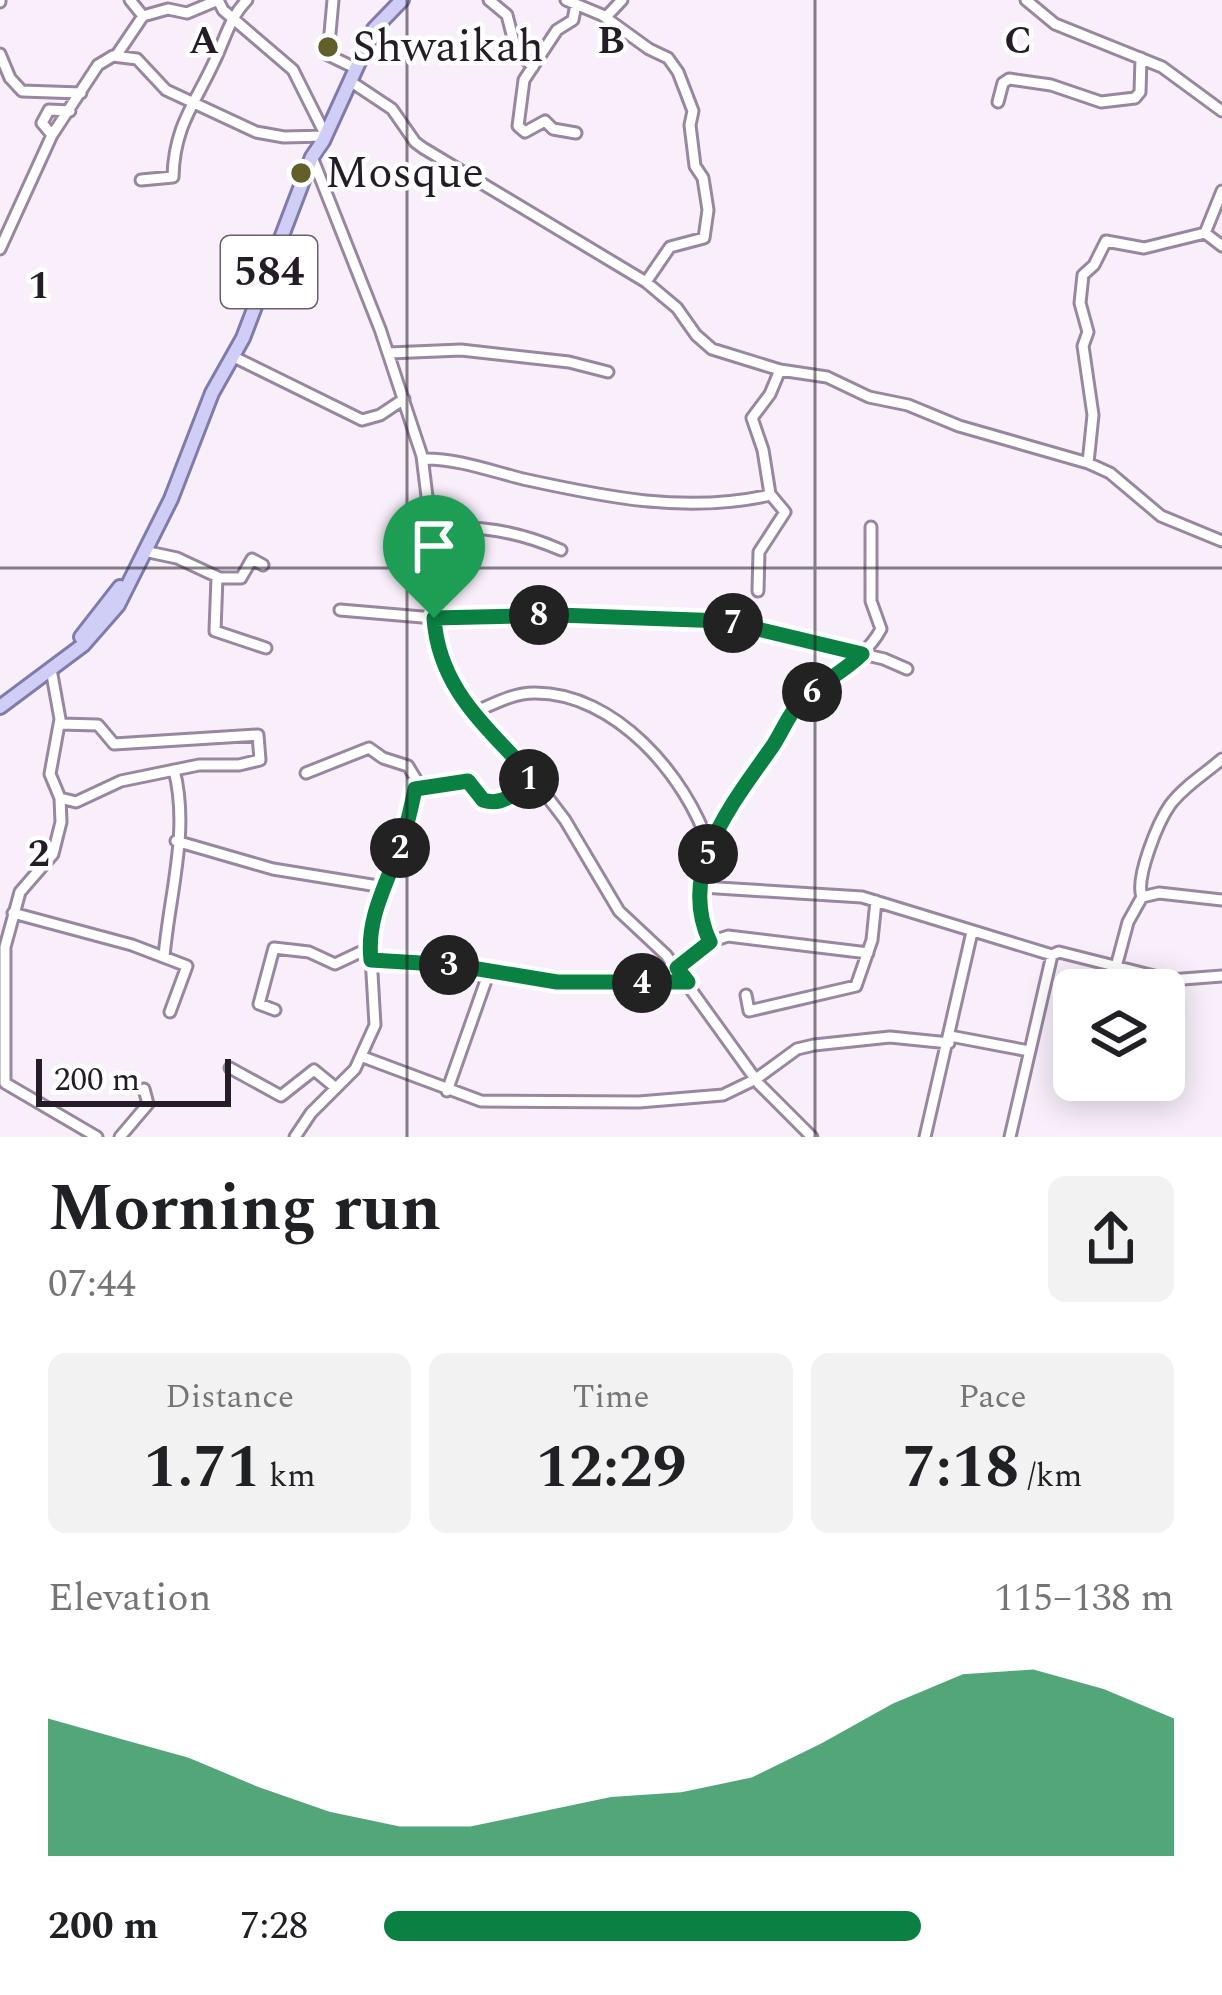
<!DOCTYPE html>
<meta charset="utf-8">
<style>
:root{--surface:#fff;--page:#f2f2f2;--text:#202124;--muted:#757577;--accent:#0b8043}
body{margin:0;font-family:Spectral,serif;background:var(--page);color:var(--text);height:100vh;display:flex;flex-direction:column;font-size:45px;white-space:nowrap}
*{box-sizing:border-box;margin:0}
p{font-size:39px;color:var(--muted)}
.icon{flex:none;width:66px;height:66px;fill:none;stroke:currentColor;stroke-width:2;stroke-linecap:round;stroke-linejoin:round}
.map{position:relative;height:1137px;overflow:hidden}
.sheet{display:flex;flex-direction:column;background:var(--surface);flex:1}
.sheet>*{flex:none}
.buttons{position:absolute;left:1053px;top:969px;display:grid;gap:24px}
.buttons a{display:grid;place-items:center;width:132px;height:132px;border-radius:18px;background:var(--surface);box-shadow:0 6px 30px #0003;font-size:60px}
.scale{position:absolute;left:36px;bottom:30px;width:195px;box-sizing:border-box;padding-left:12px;border:6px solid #241d27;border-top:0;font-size:33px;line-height:42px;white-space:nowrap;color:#241d27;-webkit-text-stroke:9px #fff;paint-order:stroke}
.pin{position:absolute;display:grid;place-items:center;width:102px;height:102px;color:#fff;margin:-123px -51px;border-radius:50% 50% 50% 0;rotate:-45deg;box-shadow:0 0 12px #0007}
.pin .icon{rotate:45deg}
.km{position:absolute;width:60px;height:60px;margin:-30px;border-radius:50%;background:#222;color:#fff;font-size:33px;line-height:60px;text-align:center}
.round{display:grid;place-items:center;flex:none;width:126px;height:126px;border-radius:18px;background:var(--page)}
.headline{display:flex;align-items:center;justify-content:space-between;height:204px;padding:0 48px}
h1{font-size:66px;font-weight:700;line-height:90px}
.stats{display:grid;grid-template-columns:repeat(3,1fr);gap:18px;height:204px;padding:12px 48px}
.stats div{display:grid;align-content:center;border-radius:18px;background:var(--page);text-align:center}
.stats b{font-size:60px;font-weight:700}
.stats small{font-size:33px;font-weight:400}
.stats p{font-size:33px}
.chart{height:336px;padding:24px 48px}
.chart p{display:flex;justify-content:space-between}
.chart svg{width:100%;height:216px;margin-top:12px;fill:var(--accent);opacity:.7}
ul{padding:0 48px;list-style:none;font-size:39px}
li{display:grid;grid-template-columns:192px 144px 1fr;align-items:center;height:90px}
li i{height:30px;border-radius:15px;background:var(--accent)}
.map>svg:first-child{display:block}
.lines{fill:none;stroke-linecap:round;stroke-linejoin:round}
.minor-casing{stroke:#9986a1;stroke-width:15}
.major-casing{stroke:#807baa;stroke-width:18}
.minor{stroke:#fff;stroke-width:9}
.major{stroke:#d0cef7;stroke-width:12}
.route-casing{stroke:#fff;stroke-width:24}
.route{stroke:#0b8043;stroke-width:15}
.grid{fill:none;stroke:#241d27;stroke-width:3;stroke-opacity:0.55}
.poi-dot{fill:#635f2b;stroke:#fff;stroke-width:4.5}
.labels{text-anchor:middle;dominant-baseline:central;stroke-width:9;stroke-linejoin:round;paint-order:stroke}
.shield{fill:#fff;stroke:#666168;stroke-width:3}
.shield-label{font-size:42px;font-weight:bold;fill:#241d27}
.poi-label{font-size:45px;fill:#241d27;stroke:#fff;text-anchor:start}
.grid-label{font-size:39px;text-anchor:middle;font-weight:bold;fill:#241d27;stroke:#fff;stroke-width:9;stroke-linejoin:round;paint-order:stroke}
</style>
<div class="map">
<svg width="1222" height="1137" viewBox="0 0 1222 1137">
<rect width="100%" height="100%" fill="#f8effb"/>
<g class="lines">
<g class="minor-casing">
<path id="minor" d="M130 0 143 16 168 9 187 13 218 0
M333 0 328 55 355 68
M489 0 507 15 516 50 533 67
M566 0 602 15 649 49 668 58 678 72 693 111 690 125 695 166 703 178 708 210 704 238 670 247 646 282
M1026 0 1055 24 1162 67 1222 111
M0 2V0
M576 4 573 20 557 30 524 80 518 126 525 132 545 121 553 129 576 133
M606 17 622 0
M0 54 10 78 22 91 81 93
M116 56 143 16
M350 81 392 109 415 142 423 148 646 282 677 308 696 335 712 349 780 370 827 377 869 397 908 405 959 426 1088 463 1110 473 1161 516 1222 541
M998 102 1003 83 1009 79 1051 85 1101 102 1135 98 1140 92 1141 58
M52 135 42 123 49 110 70 111
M312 157 380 329 422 456 431 529 435 637 449 679 481 726 530 774 565 820 619 911 666 955 759 1084 812 1137
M141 180 173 177C174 126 195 104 215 60 225 39 230 17 247 0
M1205 233 1222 246
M0 249 52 135 98 65 113 56 137 59 166 90 256 132 284 137 326 136 293 70 223 10 218 0
M389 353 461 350 569 362 608 372
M234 357 362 420 380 415 404 399
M423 459C455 458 491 471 523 479 605 497 686 514 770 495
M1088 463 1093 415 1083 346 1088 332 1080 303 1083 275 1094 265 1106 241 1144 248 1205 233 1222 191
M431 529C475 524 520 532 561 550
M144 551 177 558 220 578H241L252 559 263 565
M217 577 215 631 266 648
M758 591 759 552 785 512 770 494 763 450 752 418 770 394 780 370
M340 610 434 618 558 615 724 621 884 659 907 669
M472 713C492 705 512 693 534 693 615 692 686 776 709 846
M60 724 98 725 114 744 258 735 260 760 239 765H199L121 781 76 802 60 798
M415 789 468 781 483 800C505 807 517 791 531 776
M176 841 273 869 384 887
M702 887 862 897 1052 955
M1142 897C1135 878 1158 822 1170 805 1183 787 1206 773 1222 759
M13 913 132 945 187 966 170 1012
M710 942C677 873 729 803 770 750 781 735 786 717 799 703 825 677 863 663 881 629L871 601V527
M164 957C169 896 190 831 174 770
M371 960 454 965 557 982H688
M1116 967 1128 922 1142 897 1159 893 1222 900
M677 968 710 942 728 936 868 953
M746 995 749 1011 856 986 872 940 876 901
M275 1010 259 1004 274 948 309 952 335 964 369 948
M950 1036 1029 1051
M363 1057 481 1101 639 1102 723 1095 756 1079 797 1049 814 1045 890 1037 949 1043
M230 1068 281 1096 314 1070 336 1088
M5 1083V947L20 892 53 854 61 822 60 798 50 774 60 719 51 669
M5 1083 97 1137
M447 1091 489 972
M120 1137 148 1104 144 1089
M295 1137 311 1113 355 1069 375 1025 370 939 375 910 401 845 417 781 408 766 383 758 369 748 306 773
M925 1137 972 932
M1010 1137 1052 955 1059 952 1170 980 1222 976"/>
</g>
<g class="major-casing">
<path id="major" d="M81 637 120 587
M0 707 83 645 118 605 171 499 212 393 243 338 312 157 323 141 374 29 402 0"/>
</g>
<use href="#minor" class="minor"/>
<use href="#major" class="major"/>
</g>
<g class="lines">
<g class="route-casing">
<path id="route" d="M558 615 724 621 862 654C844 672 820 683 802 700 788 714 783 731 772 747 733 803 676 870 710 942L677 968 688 982H557L454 965 371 960C366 918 387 884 400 846 407 828 411 808 415 789L468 781 483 800C505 807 517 791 531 776 487 726 439 690 434 618Z"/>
</g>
<use href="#route" class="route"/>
</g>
<path class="grid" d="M407 0V1137M815 0V1137M0 568H1222"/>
<g class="poi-dot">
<circle cx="328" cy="47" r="12"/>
<circle cx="301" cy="173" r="12"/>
</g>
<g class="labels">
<rect class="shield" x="221" y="236" width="96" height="72" rx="9"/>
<g class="shield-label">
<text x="269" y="272">584</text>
</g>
<g class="poi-label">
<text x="352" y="47">Shwaikah</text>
<text x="325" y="173">Mosque</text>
</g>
</g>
<g class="grid-label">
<text x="204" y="53">A</text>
<text x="611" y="53">B</text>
<text x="1018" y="53">C</text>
<text x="39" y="298">1</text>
<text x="39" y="866">2</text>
</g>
</svg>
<div class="buttons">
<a><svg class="icon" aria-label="layers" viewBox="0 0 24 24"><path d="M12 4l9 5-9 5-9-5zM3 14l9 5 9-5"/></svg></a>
</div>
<div class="scale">200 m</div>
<div class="pin" style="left:434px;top:618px;background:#1e9e55"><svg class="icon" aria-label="arrive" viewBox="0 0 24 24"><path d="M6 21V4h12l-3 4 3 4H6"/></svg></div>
<b class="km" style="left:529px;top:779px">1</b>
<b class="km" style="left:400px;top:848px">2</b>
<b class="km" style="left:449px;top:965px">3</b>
<b class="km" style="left:642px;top:983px">4</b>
<b class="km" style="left:708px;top:854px">5</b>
<b class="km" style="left:812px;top:692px">6</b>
<b class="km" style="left:733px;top:623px">7</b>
<b class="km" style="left:539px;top:615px">8</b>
</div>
<section class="sheet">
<div class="headline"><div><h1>Morning run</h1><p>07:44</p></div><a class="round"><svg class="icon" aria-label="share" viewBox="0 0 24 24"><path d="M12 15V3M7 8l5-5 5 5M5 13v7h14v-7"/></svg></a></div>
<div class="stats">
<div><p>Distance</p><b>1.71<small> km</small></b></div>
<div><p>Time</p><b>12:29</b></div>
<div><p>Pace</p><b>7:18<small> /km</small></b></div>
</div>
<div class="chart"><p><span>Elevation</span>115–138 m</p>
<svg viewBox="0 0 160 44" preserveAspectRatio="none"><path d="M0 44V16L10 20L20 24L30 30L40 35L50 38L60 38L70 35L80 32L90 31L100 28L110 21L120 13L130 7L140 6L150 10L160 16V44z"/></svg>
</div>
<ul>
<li><b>200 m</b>7:28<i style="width:68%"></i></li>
</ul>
</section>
